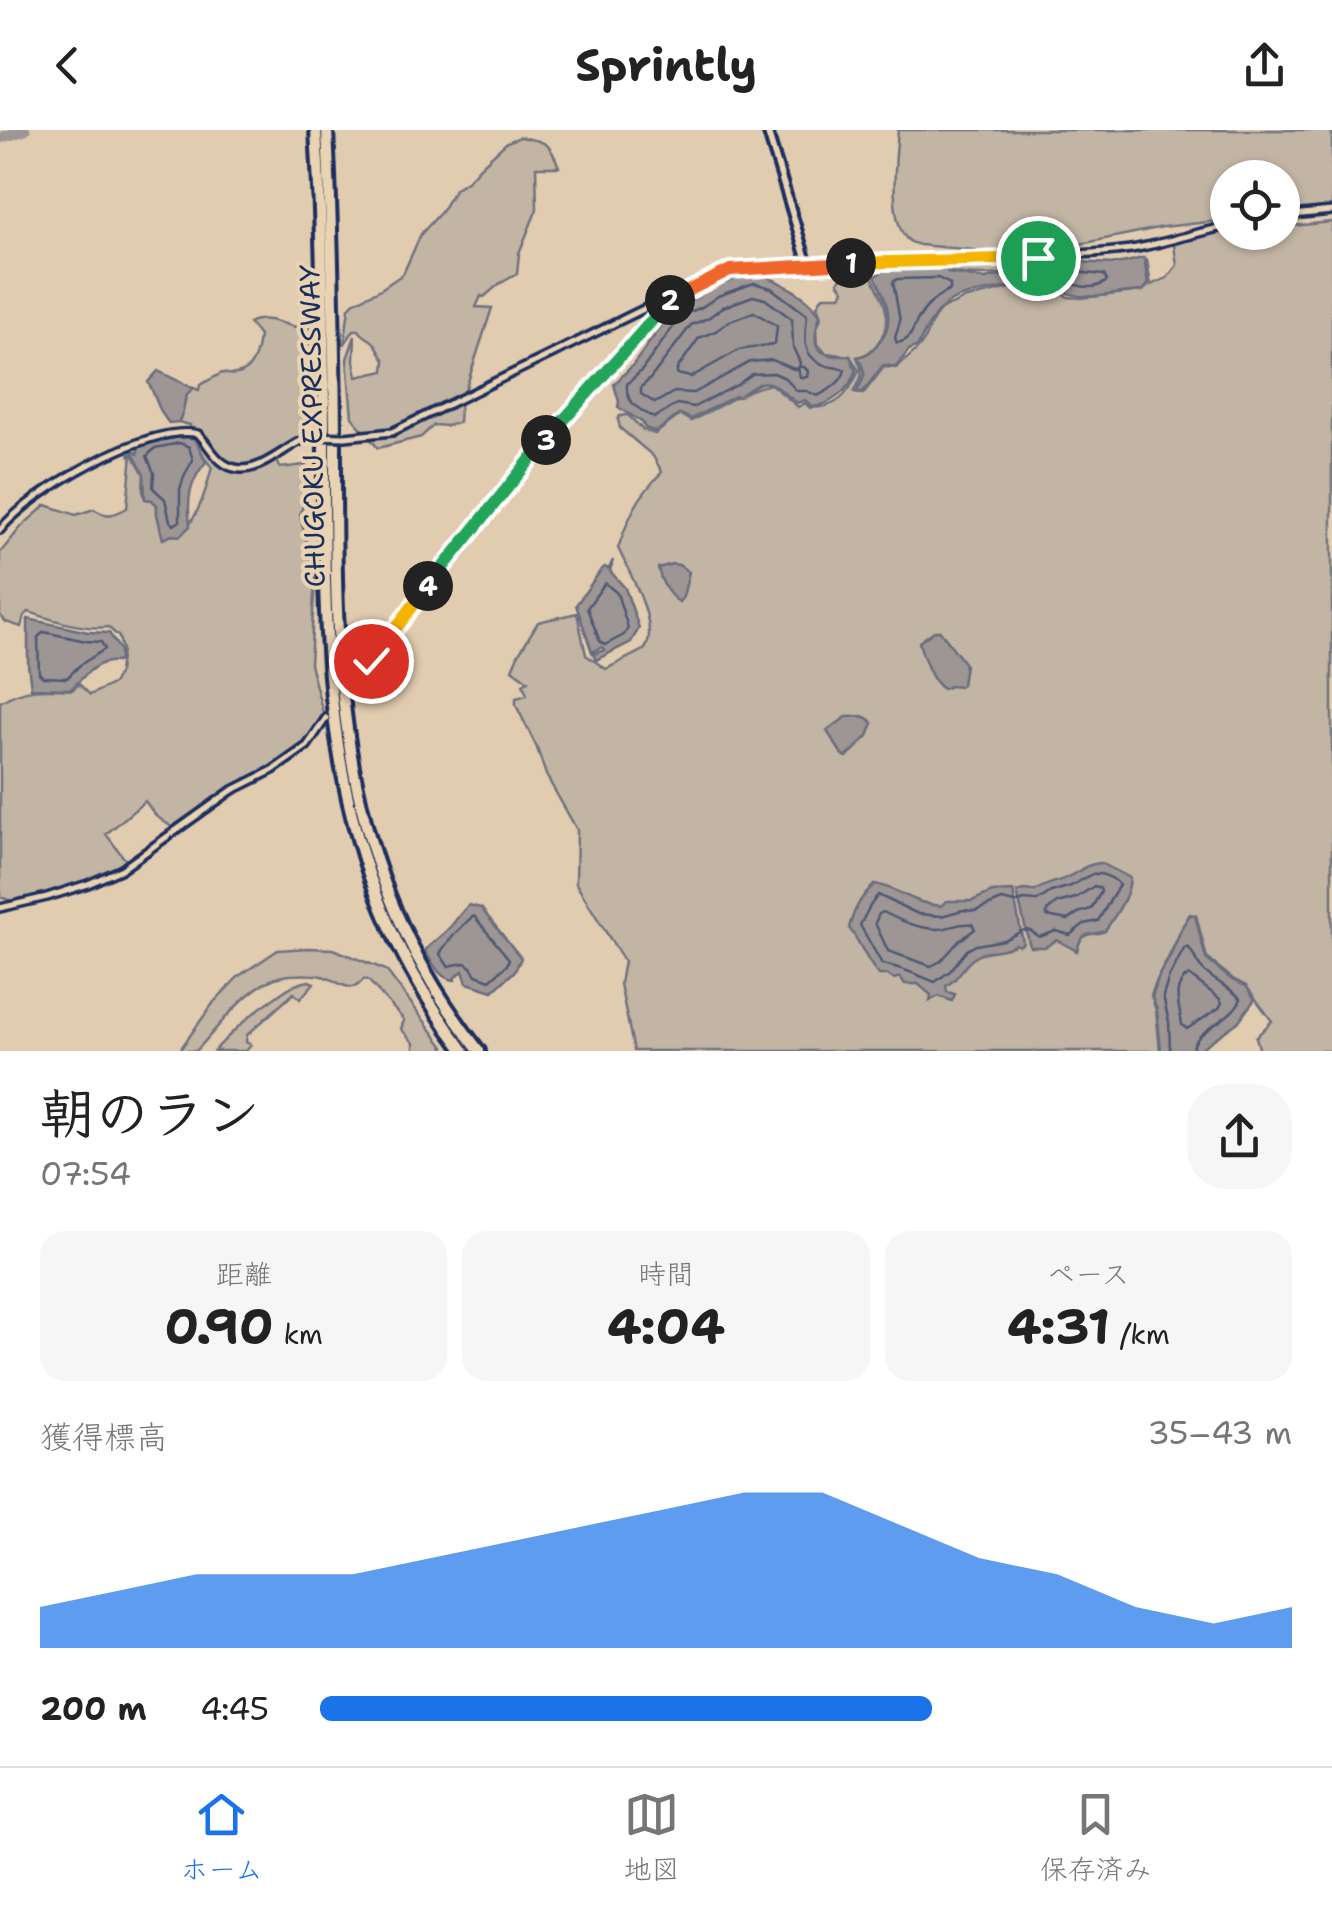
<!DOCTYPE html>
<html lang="ja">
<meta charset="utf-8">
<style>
:root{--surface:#fff;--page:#f6f6f6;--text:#222;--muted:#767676;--line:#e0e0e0;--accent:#1a73e8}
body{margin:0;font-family:"Shantell Sans","Klee One",sans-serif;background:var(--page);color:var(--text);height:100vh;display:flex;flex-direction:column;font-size:38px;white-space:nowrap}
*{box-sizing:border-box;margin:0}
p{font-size:32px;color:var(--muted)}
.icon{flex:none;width:55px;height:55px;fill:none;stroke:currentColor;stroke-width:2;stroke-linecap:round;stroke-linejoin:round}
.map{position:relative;height:921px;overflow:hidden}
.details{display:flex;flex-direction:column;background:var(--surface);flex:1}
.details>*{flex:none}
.tools{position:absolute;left:1210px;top:30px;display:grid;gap:20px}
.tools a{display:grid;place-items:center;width:90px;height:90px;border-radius:50%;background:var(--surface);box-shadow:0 2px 8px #0004;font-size:50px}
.pin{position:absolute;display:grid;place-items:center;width:85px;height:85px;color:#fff;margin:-42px;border:5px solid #fff;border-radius:50%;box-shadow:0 2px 10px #0007}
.km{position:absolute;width:50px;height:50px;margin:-25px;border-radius:50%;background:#222;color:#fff;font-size:28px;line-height:50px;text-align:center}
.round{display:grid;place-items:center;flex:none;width:105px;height:105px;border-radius:40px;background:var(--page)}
.head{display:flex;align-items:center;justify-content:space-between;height:170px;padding:0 40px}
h1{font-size:55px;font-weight:700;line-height:75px}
.figures{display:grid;grid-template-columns:repeat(3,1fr);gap:15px;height:170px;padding:10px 40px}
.figures div{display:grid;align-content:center;border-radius:25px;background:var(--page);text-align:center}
.figures b{font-size:50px;font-weight:700}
.figures small{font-size:28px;font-weight:400}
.figures p{font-size:28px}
.chart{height:280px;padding:20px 40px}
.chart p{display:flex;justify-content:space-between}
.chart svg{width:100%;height:180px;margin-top:10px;fill:var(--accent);opacity:.7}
ul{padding:0 40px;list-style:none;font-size:32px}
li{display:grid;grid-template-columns:160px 120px 1fr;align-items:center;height:75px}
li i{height:25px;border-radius:12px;background:var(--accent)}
header{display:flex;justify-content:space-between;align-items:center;height:130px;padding:0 40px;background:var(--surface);font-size:45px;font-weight:700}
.menu{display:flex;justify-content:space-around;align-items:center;height:140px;border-top:2px solid var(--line);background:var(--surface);font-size:28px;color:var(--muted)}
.menu a{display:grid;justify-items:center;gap:5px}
.menu .selected{color:var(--accent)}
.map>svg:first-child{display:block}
.green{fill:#c3b5a3;stroke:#6f7280;stroke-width:2.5}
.water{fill:#9d9694;stroke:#696d7e;stroke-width:2.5}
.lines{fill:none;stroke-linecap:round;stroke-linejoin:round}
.shore{stroke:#4f5874;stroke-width:2.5}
.river{stroke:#9d9694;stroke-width:11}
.minor-casing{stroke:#1b2f5e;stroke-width:12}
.tertiary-casing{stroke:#1b2f5e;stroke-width:14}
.motorway-casing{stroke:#1b2f5e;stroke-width:18}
.minor{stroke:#e9d3b2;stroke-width:5}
.tertiary{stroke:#e9d3b2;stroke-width:6}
.motorway{stroke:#e9d3b2;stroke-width:10}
.minor-bridge-casing{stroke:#1b2f5e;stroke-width:12;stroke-linecap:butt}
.minor-bridge{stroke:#e9d3b2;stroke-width:5}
.split-1-casing{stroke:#fff;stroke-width:20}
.split-2-casing{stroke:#fff;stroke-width:20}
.split-3-casing{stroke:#fff;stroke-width:20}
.split-4-casing{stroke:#fff;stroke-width:20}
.split-5-casing{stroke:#fff;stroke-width:20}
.split-1{stroke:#f5b400;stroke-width:12}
.split-2{stroke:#f0652b;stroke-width:12}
.split-3{stroke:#22a559;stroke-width:12}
.split-4{stroke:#22a559;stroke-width:12}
.split-5{stroke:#f5b400;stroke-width:12}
.labels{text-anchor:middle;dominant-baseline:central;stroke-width:8;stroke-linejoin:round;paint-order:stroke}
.street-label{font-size:28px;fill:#1b2f5e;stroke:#e9d3b2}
</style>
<header><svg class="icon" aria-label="back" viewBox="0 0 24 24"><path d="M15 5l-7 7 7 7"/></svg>Sprintly<svg class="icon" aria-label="share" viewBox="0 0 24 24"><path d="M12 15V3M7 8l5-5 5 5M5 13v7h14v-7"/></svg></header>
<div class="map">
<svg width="1332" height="921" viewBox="0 0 1332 921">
<rect width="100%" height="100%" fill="#e1ccaf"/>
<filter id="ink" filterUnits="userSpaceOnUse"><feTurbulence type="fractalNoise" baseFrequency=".01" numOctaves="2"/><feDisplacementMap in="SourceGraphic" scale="20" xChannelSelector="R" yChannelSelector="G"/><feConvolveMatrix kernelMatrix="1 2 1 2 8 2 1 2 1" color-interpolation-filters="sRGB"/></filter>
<g filter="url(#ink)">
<path class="green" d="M898 0H1332V84L1283 89 1282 48H1228L1227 90 1163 97 1027 125 920 115C913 113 911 113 906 108 888 87 896 26 898 0Z
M520 7C546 12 549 11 559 37H536L537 79 519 123 517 144 499 154 484 167 481 166 476 177 492 178 460 276 459 292 447 296 434 295 421 307 378 318 352 287 347 229 355 206 354 231 357 247 384 241 385 230C380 225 380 221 376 215 372 209 363 207 359 200H354L344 215 349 178 353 173 381 159 403 144 421 104 441 82 455 59 468 50 481 36 507 12Z
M1332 92V921H1260L1256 907 1272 891 1246 856 1233 849 1207 828 1196 785 1190 784C1180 798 1176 814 1168 828 1161 841 1155 852 1151 866L1156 880 1160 921H634L620 854 624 831 576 754 577 700 546 645 537 618 516 575V568L527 565 523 554 528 551 512 539 518 525 538 492 577 483 586 525 606 539 645 519C660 495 629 442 618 418 630 384 637 368 662 342L653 326 620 298 618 289 620 286 628 285 643 300 655 304 680 285 691 291C718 278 742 260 771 254L798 277 805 273 810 278C838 278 847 266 859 241L850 226 826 223 817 213 816 201 821 187 817 176 823 166H841L844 160 838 152C845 140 859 143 871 145 883 168 896 191 877 214 871 222 866 225 857 227 864 244 863 246 854 262L863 264 884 237 896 238C902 233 915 222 920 216 929 206 929 190 941 180 949 174 956 175 963 169L1011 158 1013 142C989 146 974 146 949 142L946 135 1045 132 1046 161 1051 163 1058 160 1068 167 1081 168 1143 161 1149 155 1145 131 1147 130 1151 155 1167 148 1177 135 1173 109 1193 100 1227 93 1228 102H1282L1283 97Z
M312 185 309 203 310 304 284 316 277 330 280 338 305 335 309 339 307 362 300 385 315 447 310 534 323 583 310 610 269 638 226 660 172 697 156 686 145 671 106 704 127 732 93 749 58 761 15 772 0 767V572C24 557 45 558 72 560L79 554 90 565 114 553 119 542 122 520 119 507 108 497C82 500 53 490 29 482L24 486 21 497 6 492 0 485V423L22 396 46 375 76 385 94 379C107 388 114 385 127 378L132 323 144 344 143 361 145 369 152 370 157 375V384L163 408 172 405 180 406C198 388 206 361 212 337 201 327 201 314 190 305V295L178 292C187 281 180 268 193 258L199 260 200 255 222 243C249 250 257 230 259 206L249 193C263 185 280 193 295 197L303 189Z
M308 818 333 819 386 840 447 921H414V913L401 899 404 890 368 850 364 849C359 854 358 857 351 857 342 857 332 848 322 846 311 844 294 844 283 846 251 851 218 898 196 921H179L214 872 239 846 278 820Z
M309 851 314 853 300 869 294 863 247 905 246 912 251 915 246 921H214C231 903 247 887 267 873 282 863 290 854 309 851Z"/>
<path class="water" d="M1141 128H1144L1148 155 1142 161C1110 162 1088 174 1058 159L1050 162 1046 160V133C1081 127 1107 141 1141 128Z
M946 137 948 143 985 149 1012 143 1010 157C957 167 941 163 918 216L909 220 896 237 883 235 863 262 857 261C866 245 867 244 858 227 867 225 872 222 878 214 897 193 886 168 875 146L886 140Z
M754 142C775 149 811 166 820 186 809 218 817 227 850 226L856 241C850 260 831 275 812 277L805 270 797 273C770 253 769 242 739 267L735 266 691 289 680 284 656 302 645 298 642 292 618 277 619 272 614 254 633 235 670 184 679 175 697 168 713 157Z
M158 241 193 258C180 268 187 281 178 292L169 293C158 282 156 266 148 252Z
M180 303C199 306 198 317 206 332 189 352 187 370 190 396L180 406 172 405 163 409 157 384V375L152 370 145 369 144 344 133 323 130 326 129 322 132 320 138 324V316L142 313Z
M613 430 610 441 625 458 639 498 631 512 596 530 593 524 604 520 602 517 592 522 576 475 601 440 605 437 609 439Z
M672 434 679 435 689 442 683 467 679 472C667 464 661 452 658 438Z
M28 489 88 502 109 503 120 520V530L117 532C95 530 85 546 71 559L31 558 28 534Z
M934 501H940L965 534 962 555 959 557 950 556 943 559C932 553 922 525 919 512Z
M862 586 869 589 873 593 868 606 847 627 843 626 827 601 846 587Z
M1101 733 1130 748C1129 768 1115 785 1105 801 1089 807 1082 799 1077 821L1057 810 1045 817H1030L1017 762 1023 760 1035 761C1046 753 1056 753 1068 747 1081 741 1085 734 1101 733Z
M875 754C900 759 913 774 941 776L946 771H972L992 762 1013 761 1023 813 1019 816 1016 814C1003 823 986 818 975 827 963 835 959 849 946 856L947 862 955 864 952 871C939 867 942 863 930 871L931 865 918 854H905L900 847 894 849 887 845H879C866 831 861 813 849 798 853 782 862 765 875 754Z
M469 775 481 778 521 828 515 841 493 861 467 853 463 841 455 847V850C439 849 433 833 425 821 433 811 442 806 451 796 457 789 461 782 469 775Z
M1190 785H1195L1206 829 1232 850 1246 856 1255 869 1238 892 1197 921H1161L1157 880 1152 867 1160 843 1170 827 1183 795Z"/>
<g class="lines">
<path class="shore" d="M1066 141 1104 145 1107 151C1093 162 1075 156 1061 148V143Z
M938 148 950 154V160C936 166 926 176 918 189 911 202 912 210 897 213L895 208 900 191 893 152 897 149Z
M754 153 771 158 807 185C806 203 799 224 822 234 830 238 838 237 845 240 842 253 828 261 817 266L807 261H797L785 248 774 243 752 244 737 255 694 277 677 274 654 288C639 279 625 273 627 254L642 240 678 190 685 184 702 177 718 166Z
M753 166 765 169 792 189 793 217 800 233 799 237H804L808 241 807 247H800L798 238 794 239 772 230 750 232 694 263 674 262 655 273 641 264V257L650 249 691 195 708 188 723 177Z
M754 182 777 196 775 214 739 220 691 247 677 244V239L699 208 716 201 730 191Z
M180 313 189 317 193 330 185 344 180 359V391L174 395 170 391 165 369 153 358 154 343 147 326 155 318Z
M605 453 617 463 628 498 624 505 605 515 600 512 587 478Z
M44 502 86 511 101 512 105 519 80 535 67 548 43 547 39 543 38 507Z
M1092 744C1101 743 1114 747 1119 755L1098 791 1084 794 1070 805 1056 801 1039 807 1031 801 1024 800 1004 810 976 815 967 820 950 841 935 852C917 845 901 837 882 834L860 795 870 776 878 765 918 784 941 786 963 780 975 781 1002 770 1015 773 1024 770 1037 771 1051 762 1071 756Z
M1094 756 1100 758 1101 762 1091 779 1078 783 1068 790 1047 786V781L1057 773 1076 768Z
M883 782C901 791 919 799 939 799 952 798 960 792 972 794L975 799 959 811 941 831 931 836 888 821 875 793 879 784Z
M474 786 509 829 507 835 490 850 476 845 471 837 465 833 448 836 440 824C443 816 466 791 474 786Z
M1189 845 1220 869 1222 873 1219 878 1187 899 1182 895C1180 877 1170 857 1189 845Z
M1170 921 1169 892 1163 866 1169 847 1184 819 1188 817C1194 823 1195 831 1201 838 1212 851 1231 857 1241 869 1230 893 1195 898 1192 921"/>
<path class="river" d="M0 8 25 0"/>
<g class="minor-casing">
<path id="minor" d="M1282 86 1332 81
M345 307 392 302 660 171 666 173
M0 400C30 362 149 292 198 304 208 313 213 327 225 334 256 353 286 312 313 306
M350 556 490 377 666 173 693 157 730 140 757 137 1038 128C1073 123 1108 124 1142 117 1171 111 1199 102 1228 96
M0 778 47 767 88 754 122 739 231 661 273 640 307 616 326 588"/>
</g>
<g class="tertiary-casing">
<path id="tertiary" d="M767 0 808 135"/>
</g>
<g class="motorway-casing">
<path id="motorway" d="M316 0C322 99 324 198 324 297 324 525 318 730 464 921
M327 0C332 101 334 201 335 302 335 530 330 732 479 921"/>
</g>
<use href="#minor" class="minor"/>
<use href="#tertiary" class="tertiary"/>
<use href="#motorway" class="motorway"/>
<g class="minor-bridge-casing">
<path id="minor-bridge" d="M313 306 345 307"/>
</g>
<use href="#minor-bridge" class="minor-bridge"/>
</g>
</g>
<g class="lines" filter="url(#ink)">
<g class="split-1-casing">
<path id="split-1" d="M851 133 1038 128"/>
</g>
<g class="split-2-casing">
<path id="split-2" d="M670 170 730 140 851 133"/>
</g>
<g class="split-3-casing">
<path id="split-3" d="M546 310 670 170"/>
</g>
<g class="split-4-casing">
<path id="split-4" d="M428 456 546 310"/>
</g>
<g class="split-5-casing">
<path id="split-5" d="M371 531 428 456"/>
</g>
<use href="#split-1" class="split-1"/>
<use href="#split-2" class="split-2"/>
<use href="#split-3" class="split-3"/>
<use href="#split-4" class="split-4"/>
<use href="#split-5" class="split-5"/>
</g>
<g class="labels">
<g class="street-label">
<text transform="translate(312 296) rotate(-91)">CHUGOKU EXPRESSWAY</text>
</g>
</g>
</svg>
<div class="tools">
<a><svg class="icon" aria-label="locate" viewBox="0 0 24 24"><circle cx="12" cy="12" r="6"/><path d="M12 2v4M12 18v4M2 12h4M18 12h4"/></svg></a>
</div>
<div class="pin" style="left:1038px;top:128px;background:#1e9e55"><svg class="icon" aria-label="arrive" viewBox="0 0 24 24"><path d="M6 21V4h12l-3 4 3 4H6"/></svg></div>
<div class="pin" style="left:371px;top:531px;background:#d93025"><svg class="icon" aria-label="check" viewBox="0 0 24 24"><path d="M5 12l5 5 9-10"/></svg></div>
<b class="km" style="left:851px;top:133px">1</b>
<b class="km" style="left:670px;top:170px">2</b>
<b class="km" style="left:546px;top:310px">3</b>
<b class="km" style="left:428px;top:456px">4</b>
</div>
<section class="details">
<div class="head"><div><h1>朝のラン</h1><p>07:54</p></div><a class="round"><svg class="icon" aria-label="share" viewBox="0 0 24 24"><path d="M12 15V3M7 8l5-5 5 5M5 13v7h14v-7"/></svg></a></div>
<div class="figures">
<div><p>距離</p><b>0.90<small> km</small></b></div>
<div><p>時間</p><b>4:04</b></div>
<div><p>ペース</p><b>4:31<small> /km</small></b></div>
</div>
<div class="chart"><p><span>獲得標高</span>35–43 m</p>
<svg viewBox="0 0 160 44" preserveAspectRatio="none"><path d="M0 44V34L10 30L20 26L30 26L40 26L50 22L60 18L70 14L80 10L90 6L100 6L110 14L120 22L130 26L140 34L150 38L160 34V44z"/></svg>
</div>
<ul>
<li><b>200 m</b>4:45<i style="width:63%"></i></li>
</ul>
</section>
<nav class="menu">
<a class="selected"><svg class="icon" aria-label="home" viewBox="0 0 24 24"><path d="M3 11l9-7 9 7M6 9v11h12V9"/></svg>ホーム</a>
<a><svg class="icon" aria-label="map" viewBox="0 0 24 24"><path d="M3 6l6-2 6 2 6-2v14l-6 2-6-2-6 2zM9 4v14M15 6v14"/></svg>地図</a>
<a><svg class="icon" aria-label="saved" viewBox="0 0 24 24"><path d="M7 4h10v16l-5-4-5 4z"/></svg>保存済み</a>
</nav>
